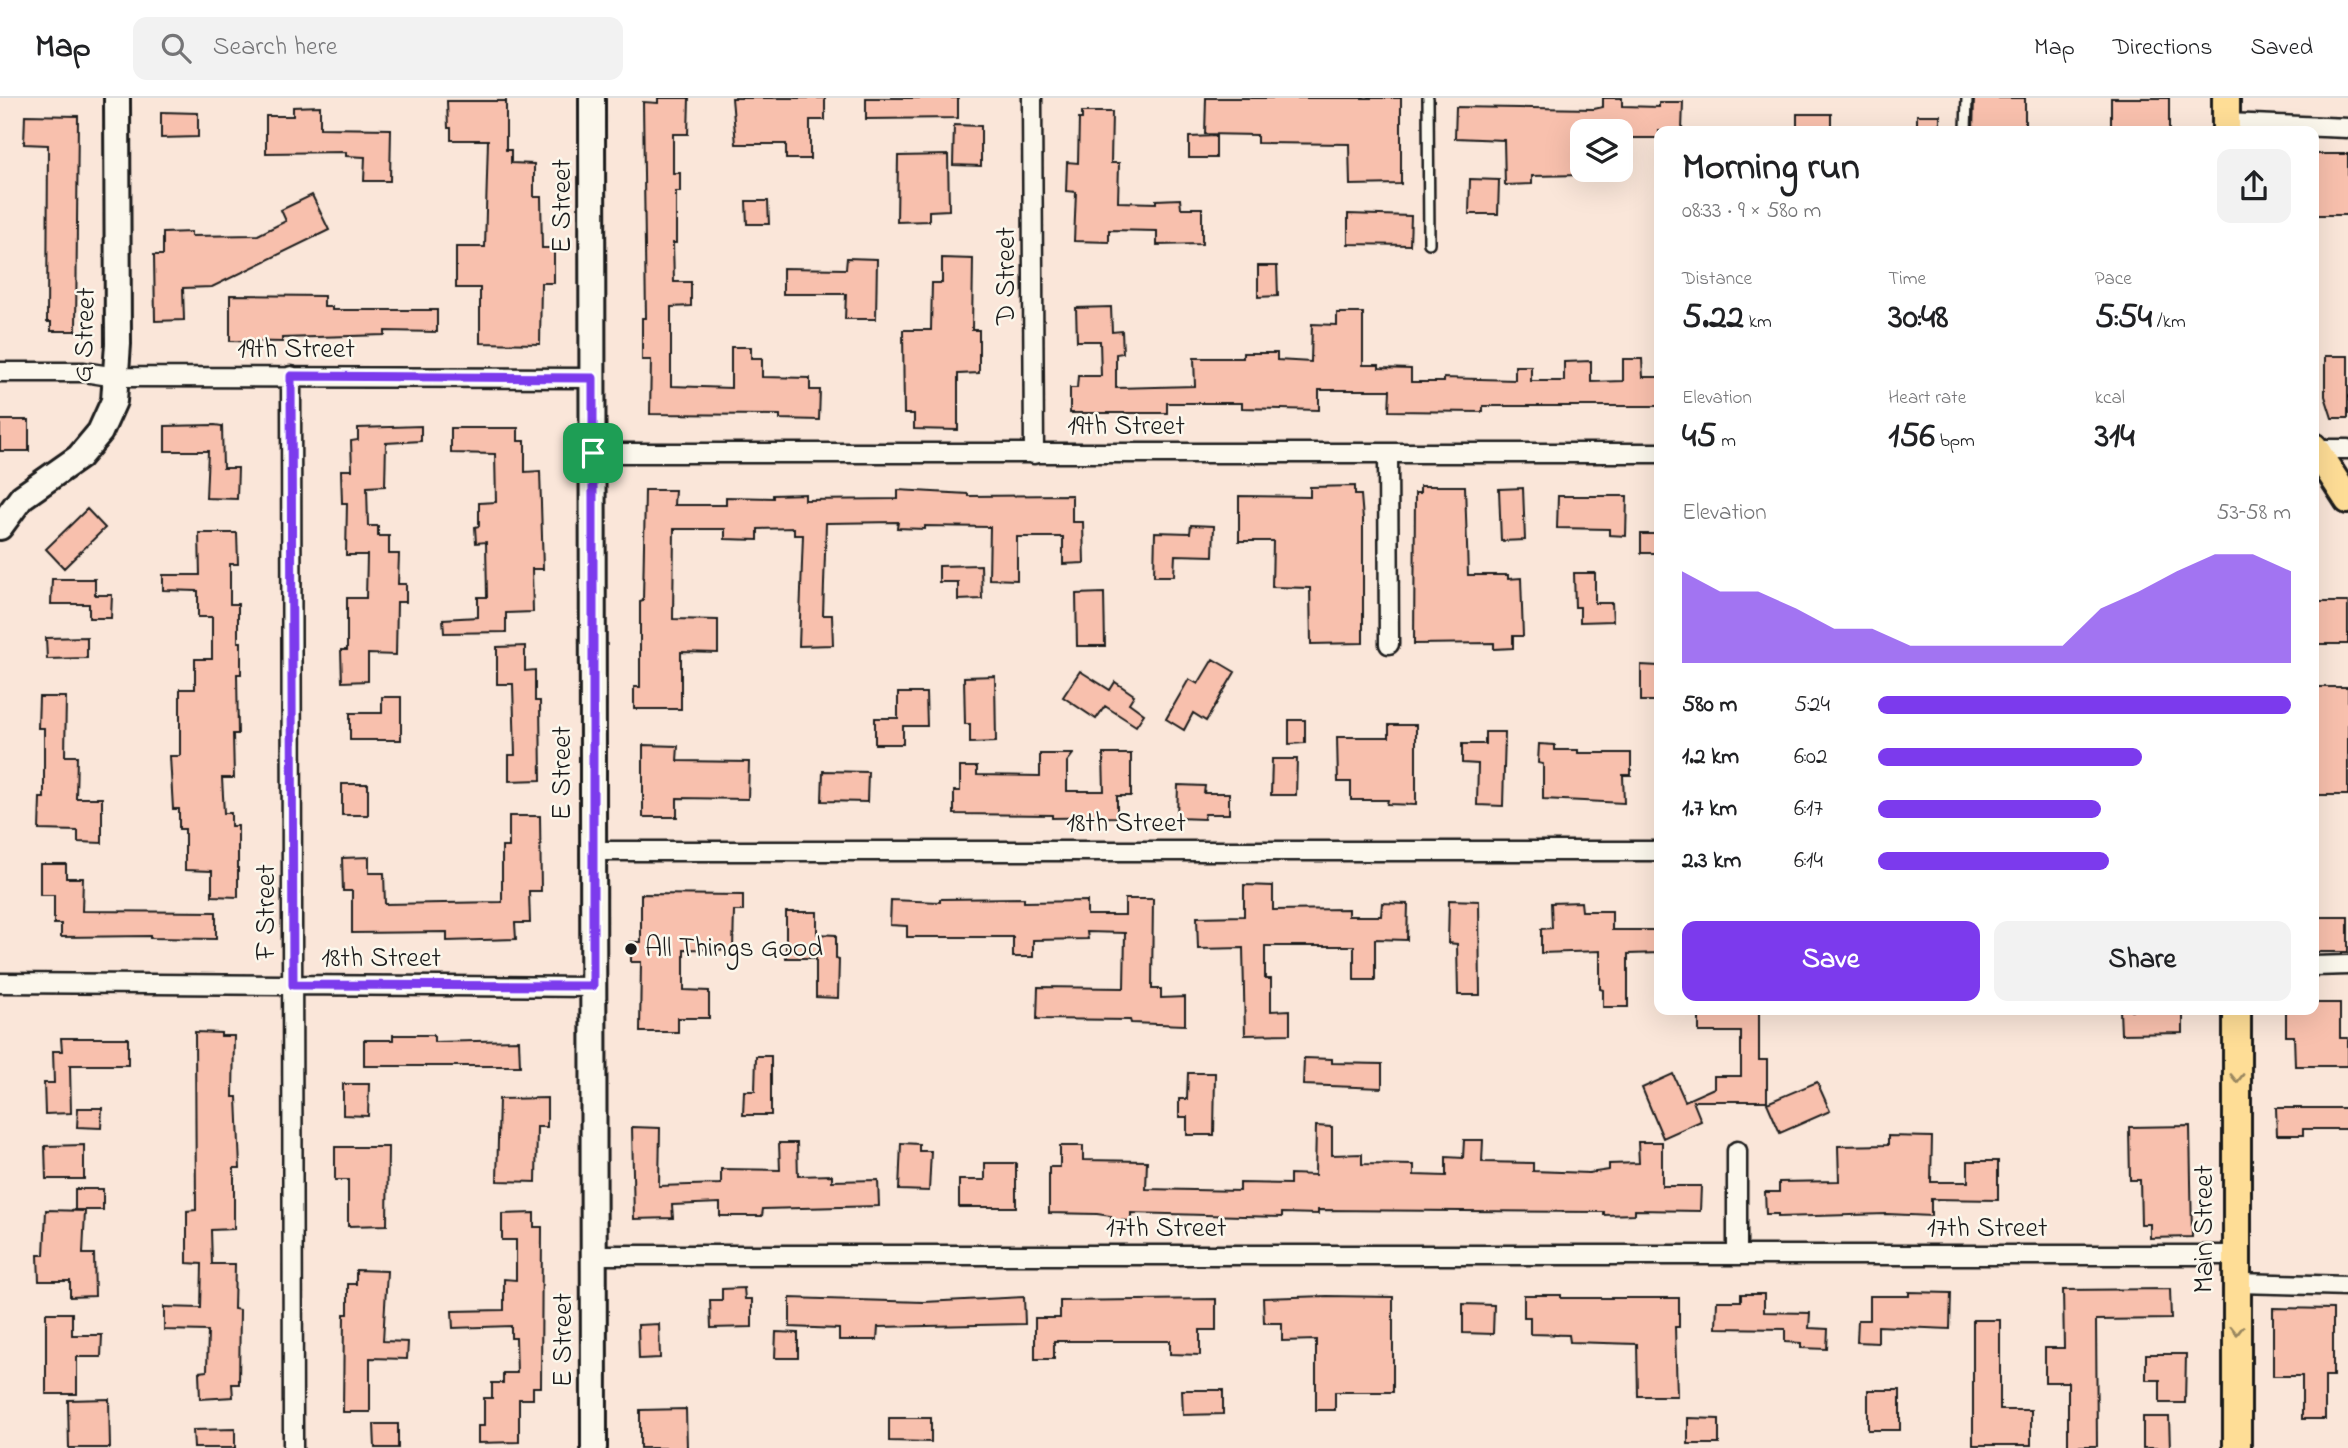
<!DOCTYPE html>
<meta charset="utf-8">
<style>
:root{--surface:#fff;--page:#f2f2f2;--text:#202124;--muted:#757577;--line:#e0e0e0;--accent:#7c3aed}
body{margin:0;font-family:"Indie Flower",sans-serif;background:var(--page);color:var(--text);height:100vh;display:flex;flex-direction:column;font-size:26px;white-space:nowrap}
*{box-sizing:border-box;margin:0}
p{font-size:23px;color:var(--muted)}
.icon{flex:none;width:38px;height:38px;fill:none;stroke:currentColor;stroke-width:2;stroke-linecap:round;stroke-linejoin:round}
.map{position:relative;flex:1;overflow:hidden}
.panel{position:absolute;left:1654px;top:28px;width:665px;height:889px;display:flex;flex-direction:column;background:var(--surface);border-radius:14px;box-shadow:0 7px 28px #0002}
.panel>*{flex:none}
.controls{position:absolute;left:1570px;top:21px;display:grid;gap:14px}
.controls a{display:grid;place-items:center;width:63px;height:63px;border-radius:14px;background:var(--surface);box-shadow:0 7px 28px #0002;font-size:35px}
.pin{position:absolute;display:grid;place-items:center;width:60px;height:60px;color:#fff;margin:-30px;border-radius:14px;box-shadow:0 4px 10px #0006}
.round{display:grid;place-items:center;flex:none;width:74px;height:74px;border-radius:14px;background:var(--page)}
.headline{display:flex;align-items:center;justify-content:space-between;height:119px;padding:0 28px}
h1{font-size:38px;font-weight:700;line-height:52px}
.metrics{display:grid;grid-template-columns:repeat(3,1fr);gap:10px;height:119px;padding:7px 28px}
.metrics div{display:grid;align-content:center}
.metrics b{font-size:35px;font-weight:700}
.metrics small{font-size:19px;font-weight:400}
.metrics p{font-size:19px}
.chart{height:196px;padding:14px 28px}
.chart p{display:flex;justify-content:space-between}
.chart svg{width:100%;height:126px;margin-top:7px;fill:var(--accent);opacity:.7}
.primary-button{display:flex;gap:14px;margin-top:auto;padding:14px 28px}
.primary-button a{flex:1;height:80px;border-radius:14px;background:var(--accent);color:#fff;font-size:28px;font-weight:700;line-height:80px;text-align:center}
.primary-button a+a{background:var(--page);color:var(--text)}
ul{padding:0 28px;list-style:none;font-size:23px}
li{display:grid;grid-template-columns:112px 84px 1fr;align-items:center;height:52px}
li i{height:18px;border-radius:9px;background:var(--accent)}
header{display:flex;align-items:center;gap:42px;box-sizing:border-box;height:98px;padding:0 35px;background:var(--surface);border-bottom:2px solid var(--line)}
header strong{font-size:33px}
nav{display:flex;gap:38px;margin-inline-start:auto;font-size:24px}
.search{width:490px;height:63px;background:var(--page);display:flex;align-items:center;gap:18px;box-sizing:border-box;padding:0 24px;border-radius:14px;color:var(--muted);font-size:26px}
.map>svg:first-child{display:block}
.building{fill:#f8c0ad;stroke:#1c1c1c;stroke-width:2}
.lines{fill:none;stroke-linecap:round;stroke-linejoin:round}
.lane-casing{stroke:#1c1c1c;stroke-width:14}
.street-casing{stroke:#1c1c1c;stroke-width:23}
.secondary-casing{stroke:#1c1c1c;stroke-width:30}
.primary-casing{stroke:#1c1c1c;stroke-width:32}
.lane{stroke:#fbf7ec;stroke-width:9}
.street{stroke:#fbf7ec;stroke-width:18}
.secondary{stroke:#fbf7ec;stroke-width:24}
.primary{stroke:#fedd96;stroke-width:26}
.oneway{stroke:#98865f}
.route-casing{stroke:#fff;stroke-width:14}
.route{stroke:#7c3aed;stroke-width:9}
.poi-dot{fill:#1c1c1c;stroke:#fbf7ec;stroke-width:2.5}
.labels{text-anchor:middle;dominant-baseline:central;stroke-width:5;stroke-linejoin:round;paint-order:stroke}
.street-label{font-size:28px;fill:#1c1c1c;stroke:#fbf7ec}
.poi-label{font-size:28px;fill:#1c1c1c;stroke:#fbf7ec;text-anchor:start}
</style>
<header>
<strong>Map</strong>
<div class="search"><svg class="icon" aria-label="search" viewBox="0 0 24 24"><circle cx="10" cy="10" r="6"/><path d="M15 15l6 6"/></svg>Search here</div>
<nav><a>Map</a><a>Directions</a><a>Saved</a></nav>
</header>
<div class="map">
<svg width="2348" height="1350" viewBox="0 0 2348 1350">
<rect width="100%" height="100%" fill="#fae6d9"/>
<filter id="ink" filterUnits="userSpaceOnUse"><feTurbulence type="fractalNoise" baseFrequency=".0143" numOctaves="2"/><feDisplacementMap in="SourceGraphic" scale="14" xChannelSelector="R" yChannelSelector="G"/><feConvolveMatrix kernelMatrix="1 2 1 2 8 2 1 2 1" color-interpolation-filters="sRGB"/></filter>
<g filter="url(#ink)">
<path class="building" d="M658 0H689L688 36H673V75H680V94H676V145H673L674 184H691V208L671 209V288L731 290V249H751V260H762V279L810 280V292H820L819 322 780 321V317L650 316 651 262H642V220H646L643 4 658 5Z
M732 0H825V22H810V61H786V46H736Z
M866 0H958V20L866 21Z
M1206 0H1401V86L1350 87 1349 46 1257 45V37L1205 36Z
M1603 0H1622V8L1659 9V4H1683L1682 33H1659V40H1620V33H1582V77L1532 78V86L1505 87 1504 42 1455 40 1456 9 1594 11 1603 9Z
M1974 0H2025V33H1973Z
M2111 0H2169V33H2111Z
M447 3H506V52H511V65L534 66V99H541L542 150H554V185H541L540 246 480 245V190H456V149H485L488 42H451V30H448Z
M320 8V30L391 31 390 83H364L365 59 346 58V54L266 55V18H293V9Z
M161 14 198 15V39L161 40Z
M1082 14H1112L1111 65H1119L1118 104 1156 105V102L1180 101 1181 110H1202V146L1157 147V133L1109 132V144L1074 143 1076 94 1066 93 1067 64 1078 65 1079 21H1082Z
M1797 16H1831V33H1797Z
M25 17 78 18 76 233H51V224H47L48 47 24 46Z
M1917 17H1940V33H1917Z
M954 27 981 28V68L953 67Z
M1216 38V60H1189V39Z
M2314 56H2348V117H2314Z
M948 57 949 112 929 113V123L897 124 898 58Z
M1470 81 1499 82 1498 116H1469Z
M312 97 329 132 212 189 183 190 184 222 155 223 154 157H163V135L191 134V138L258 137 286 123 281 112Z
M746 103H768L769 126H747Z
M1348 116 1411 118 1410 147 1348 146Z
M847 160 877 161 876 221H845L846 196H783V170L846 171Z
M942 160 973 161 972 232H979V275L958 276V332L914 331V316H904L903 232H931L932 185H942Z
M1258 168H1277L1278 198 1258 199Z
M230 197 324 198V209H332V212H437V234L385 233V237L282 240V244L230 243Z
M1111 209 1112 234 1122 233 1123 255 1116 256V290L1195 288 1194 260H1243V255H1277V262L1311 264 1312 226 1337 227V215H1363V267H1379V270L1411 271V284H1444V280L1515 282V268H1531V283H1564V264L1591 263V284L1623 283V261H1642L1643 279H1659V308H1483V314L1389 313 1390 292H1319V312L1242 310V305H1167V315H1070V290H1077L1078 278H1101L1100 243H1077L1076 210Z
M2325 258H2348V320H2332L2325 298Z
M0 322H29V353H0Z
M215 327 222 328 223 370H238L237 401 206 400 208 353H165V328Z
M421 328V343L386 345 385 388 367 389 368 428H378V438H389V456H399L398 486H406V504H397L396 557 368 556V583L342 584 341 552H347V500H366L367 457H346L347 405H342L341 372H352L351 343 358 342V330Z
M451 330H518V343H525V374L540 373 543 471H532L533 514 506 515V534L444 535 443 521 478 519V499H487L486 444 476 445 475 429 479 428V405L496 404 495 356 451 355Z
M1355 388V397H1361L1363 421V545L1311 546 1310 490 1272 489 1273 443H1239V398L1310 399V389Z
M1420 388H1465L1468 477H1508V481L1521 480 1523 538H1513V550L1494 551V545L1414 546 1415 395H1420Z
M1523 390 1525 442 1501 443 1499 391Z
M645 392H675L674 407H726V399L773 400V397L805 396V402L898 401V392L968 396V398L1072 397V424H1083L1084 465 1063 466V439H1017V482L989 481 990 429 925 428V431L897 430 898 424 826 425 823 517H832L833 547 799 548 803 437H794V430L758 431V442L725 441V431H674L673 521 718 522V555L681 554V611H634V589H640V504L643 503Z
M1558 398H1627L1626 438 1609 437V431L1557 430Z
M87 411 105 430 64 470 46 451Z
M1191 427 1214 428 1213 458 1175 457 1174 478H1154L1155 434 1190 435Z
M199 435H237L238 466H230V506H238V544H241V576H237L238 636H233L234 680H222L224 715H231V728H238V799L212 798V773L185 772V731H179V711H173L170 658H180V591H195V561H212V519H198V493L163 492V477H200Z
M1641 436H1659V455H1641Z
M981 467 982 501 958 502V484H939V468Z
M1574 475H1595V505H1612L1613 523 1580 524V509H1575Z
M52 481H95V497H112L111 520H89V506H51Z
M1104 495 1105 548H1077L1076 496Z
M2314 504H2348V546H2314Z
M87 539V560L47 561 46 540Z
M525 548V573L535 572V603H540L541 682 509 683V657H515L513 586H497V549Z
M1213 561 1235 574 1206 623 1193 615 1184 632 1166 621 1189 581 1198 586Z
M1641 567 1659 568V603H1641Z
M1080 573 1110 592 1115 584 1134 597 1129 605 1144 616 1136 628 1105 608 1096 621 1063 599Z
M995 578 996 644 970 645V626H965L964 579Z
M2314 589H2348V697H2314Z
M898 595H926L927 628H903V646H875V620H898Z
M39 599H66L65 658H77L76 700H102V745L78 744V733L39 732 40 700H44V630H38Z
M382 599H401V642H350V615H382Z
M1289 622H1305V645L1289 646Z
M1389 627H1416V707L1387 706 1388 702H1351V684H1338L1337 639H1389Z
M1485 634H1505L1503 708 1477 707 1478 666 1462 665V646H1485Z
M1539 646 1555 647V652H1578V655H1631V677H1623L1624 705 1543 701V666L1538 665Z
M643 647 678 648 677 663 749 664 748 701 677 700V719H643Z
M1040 656H1073L1067 664V693H1104L1103 656H1131V698H1117V719L1052 720V717L954 716V693H960V669H977V677L1040 678Z
M1272 661H1297L1296 697H1271Z
M823 673 868 674 867 704 822 703Z
M342 686H368V717H342Z
M1178 687 1205 688 1204 695H1229V716H1205L1204 721 1177 720Z
M509 718H540L541 793H529L530 825H515L516 841 447 843V834L352 835V793H343L342 760 369 759V775H384L385 806 502 804V749H509Z
M40 766H66V780H83L82 813 216 814V841L150 840V838L61 839V826H54V797H40Z
M1244 787 1273 788V812L1348 811V818H1381L1382 805 1408 806 1407 842 1375 841V882H1354V848H1265V881H1271V913L1290 912V936L1245 937 1243 850 1198 851 1197 819 1244 818Z
M641 796 743 797V813H734L733 852 684 851V892L709 893V920H678V934H640L641 864H631V844H641Z
M1024 800V804L1087 803V817H1125V801H1153L1152 891H1161V900L1185 899V927L1131 925 1130 922 1037 921 1038 889 1124 890 1125 835 1087 834 1088 841 1033 842V859H1013V839H907V828L890 827 891 802 940 804V801Z
M1449 802 1479 803 1480 897H1458L1457 846 1448 845Z
M1581 804 1582 813H1612V832H1659V855L1628 856V909H1603V892L1600 891V853L1541 855V831L1552 830 1551 805Z
M786 814H817V836L836 837V860L839 861 838 900 816 899V860H786Z
M2314 819H2348V854H2314Z
M2314 905H2340V940H2348V968H2295L2294 938H2286V912H2314Z
M1699 912H1759V962H1767V1003H1693L1701 1023 1663 1040 1642 990 1673 976 1685 1003 1714 990V978H1741V934H1699Z
M2120 912H2183V935L2121 936Z
M195 934 221 935V938H234L233 999H237L240 1070H234V1131L211 1132 212 1166H235L234 1211 240 1212 239 1286H232L233 1299 200 1301 199 1274 207 1273 208 1233 164 1232V1209L201 1210 202 1166 187 1165V1113L196 1112Z
M393 937H434V944L519 942 520 968H364V942H393Z
M61 940H128V967H70L71 1015 45 1016 44 985H54L53 953H62Z
M756 958H771V1017H743L744 993H755Z
M1304 960 1332 961V965L1382 966V990L1303 987Z
M1188 975H1215L1214 1037H1187V1019H1179V1001H1187Z
M1817 984 1830 1013 1780 1035 1767 1005Z
M343 986H369L368 1018 343 1017Z
M547 1000V1029H537L536 1084 497 1083 499 1001Z
M78 1010H102L101 1030 77 1029Z
M2276 1010H2348V1031H2303V1037H2277Z
M1316 1028 1332 1029V1057L1362 1056V1066L1414 1067V1077L1446 1078V1059L1463 1060 1464 1042H1483L1482 1064 1533 1065V1073L1589 1075 1609 1072V1066L1639 1065 1638 1044H1662V1088H1701L1700 1113 1635 1112V1116L1604 1117V1114L1318 1112V1116L1282 1115V1119L1131 1115V1123L1111 1122V1118L1097 1116 1049 1115V1069H1060V1048H1083V1062L1147 1063 1146 1091 1240 1093V1085L1290 1086V1076L1315 1077Z
M2190 1028 2192 1139 2150 1140V1126H2141L2140 1082H2130L2129 1029Z
M632 1029 660 1030 659 1088 721 1086V1071L780 1072 779 1045H797L798 1078 832 1077V1083L878 1082 879 1108 763 1111 762 1118H720V1105L672 1107 673 1120 634 1121Z
M1888 1038 1932 1039 1931 1084H1968V1063H1998V1102L1931 1101V1118L1887 1116 1778 1119V1116H1766L1765 1094H1779V1084L1839 1083 1838 1048 1888 1047Z
M901 1045 919 1046V1053H931L929 1093 899 1092Z
M84 1047V1081H46L45 1048Z
M335 1049H388L387 1127 348 1128V1082H335Z
M985 1065H1016V1109H959V1082H985Z
M75 1091H103V1112H75Z
M46 1112 85 1113 83 1156H94L95 1198 70 1199V1183H39L38 1157H44Z
M534 1115V1129H542L541 1289H533V1301H519V1344L478 1345V1328H484V1300H492V1285H503V1275H517L516 1240H511V1228L453 1230 452 1213 504 1212V1181L516 1182V1142H502V1116Z
M356 1172 387 1173 383 1243 408 1244 407 1261 370 1260V1314H343L344 1216H348V1186H356Z
M744 1190 745 1201H752V1229L711 1230 710 1202H722V1191Z
M2170 1191 2171 1221 2096 1222 2097 1348H2068V1284H2045V1250H2064L2063 1192Z
M1909 1194 1951 1195 1950 1231 1878 1228V1245L1857 1244 1858 1222H1870V1198H1909Z
M1741 1196H1764V1214L1810 1215 1809 1230 1828 1231 1827 1251 1801 1250V1245L1785 1244V1231L1716 1230 1717 1203H1741Z
M1524 1197H1561V1200H1679V1229H1675L1677 1298H1638L1637 1246 1570 1244 1569 1237 1530 1236V1219H1524Z
M1327 1198 1393 1199V1294H1335V1312H1316V1242L1282 1243V1225H1264L1263 1200Z
M1024 1199 1025 1226 878 1229 877 1242H839V1231L790 1229V1200L924 1204Z
M1216 1201V1232H1200V1257L1170 1256V1243H1054V1261H1035V1220H1060V1203Z
M1463 1206 1494 1207 1493 1236 1463 1235Z
M2273 1210 2333 1211V1278H2325V1321H2302V1278H2273Z
M46 1215H72V1237H102L101 1259H77V1296H46Z
M1973 1222H2000V1312H2031V1347H1973Z
M659 1226 660 1260 639 1261 638 1227Z
M776 1234 798 1235V1260H775Z
M2146 1256H2186L2185 1305H2160V1282H2146Z
M1182 1292H1223V1316L1183 1317Z
M1868 1292H1900V1332H1868Z
M109 1301 110 1350H69L68 1302Z
M686 1311 687 1350H640V1312Z
M2143 1319H2169L2170 1350H2143Z
M889 1320H931V1344L889 1343Z
M1688 1320 1719 1321V1346H1688Z
M374 1326H398V1350H375Z
M235 1331V1350H194L193 1332Z"/>
<g class="lines">
<g class="lane-casing">
<path id="lane" d="M1428 0 1429 145
M1966 33 1967 0"/>
</g>
<g class="street-casing">
<path id="street" d="M1032 0 1034 356
M2226 25 2348 30
M0 274H84L116 279 593 280
M291 278 293 1350
M2314 351H2348
M593 355H1659
M1388 355 1389 546
M593 753H1659
M2314 868 2348 867
M0 885 593 889
M1737 1053V1157
M594 1157H2237
M2237 1185 2348 1188"/>
</g>
<g class="secondary-casing">
<path id="secondary" d="M592 0 594 1350
M0 429 22 399 79 359 100 334 114 303 118 246 117 0"/>
</g>
<g class="primary-casing">
<path id="primary" d="M2226 33V0
M2314 349 2348 402
M2237 1350V912"/>
</g>
<use href="#lane" class="lane"/>
<use href="#street" class="street"/>
<use href="#secondary" class="secondary"/>
<use href="#primary" class="primary"/>
</g>
<defs><path id="oneway-chevron" d="M-2-3.5L2.5 0L-2 3.5" fill="none" stroke-width="1.6" stroke-linecap="round" stroke-linejoin="round" transform="scale(1.75)"/></defs>
<g class="oneway">
<use href="#oneway-chevron" transform="translate(2237 980) rotate(90)"/>
<use href="#oneway-chevron" transform="translate(2237 1232) rotate(90)"/>
</g>
</g>
<g class="lines" filter="url(#ink)">
<g class="route-casing">
<path id="route" d="M291 278 593 280V888L293 887Z"/>
</g>
<use href="#route" class="route"/>
</g>
<circle class="poi-dot" cx="631" cy="851" r="7"/>
<g class="labels">
<g class="street-label">
<text transform="translate(563 108) rotate(-90)">E Street</text>
<text transform="translate(1007 178) rotate(-90)">D Street</text>
<text transform="translate(86 237) rotate(-88)">G Street</text>
<text x="296" y="252">19th Street</text>
<text x="1126" y="329">19th Street</text>
<text transform="translate(563 675) rotate(-90)">E Street</text>
<text x="1126" y="726">18th Street</text>
<text transform="translate(267 814) rotate(-90)">F Street</text>
<text x="381" y="861">18th Street</text>
<text x="1166" y="1131">17th Street</text>
<text x="1987" y="1131">17th Street</text>
<text transform="translate(2205 1131) rotate(-90)">Main Street</text>
<text transform="translate(564 1242) rotate(-90)">E Street</text>
</g>
<g class="poi-label">
<text x="645" y="851">All Things Good</text>
</g>
</g>
</svg>
<div class="controls">
<a><svg class="icon" aria-label="layers" viewBox="0 0 24 24"><path d="M12 4l9 5-9 5-9-5zM3 14l9 5 9-5"/></svg></a>
</div>
<div class="pin" style="left:593px;top:355px;background:#1e9e55"><svg class="icon" aria-label="arrive" viewBox="0 0 24 24"><path d="M6 21V4h12l-3 4 3 4H6"/></svg></div>
<section class="panel">
<div class="headline"><div><h1>Morning run</h1><p>08:33 · 9 × 580 m</p></div><a class="round"><svg class="icon" aria-label="share" viewBox="0 0 24 24"><path d="M12 15V3M7 8l5-5 5 5M5 13v7h14v-7"/></svg></a></div>
<div class="metrics">
<div><p>Distance</p><b>5.22<small> km</small></b></div>
<div><p>Time</p><b>30:48</b></div>
<div><p>Pace</p><b>5:54<small> /km</small></b></div>
</div>
<div class="metrics">
<div><p>Elevation</p><b>45<small> m</small></b></div>
<div><p>Heart rate</p><b>156<small> bpm</small></b></div>
<div><p>kcal</p><b>314</b></div>
</div>
<div class="chart"><p><span>Elevation</span>53–58 m</p>
<svg viewBox="0 0 160 44" preserveAspectRatio="none"><path d="M0 44V12L10 19L20 19L30 25L40 32L50 32L60 38L70 38L80 38L90 38L100 38L110 25L120 19L130 12L140 6L150 6L160 12V44z"/></svg>
</div>
<ul>
<li><b>580 m</b>5:24<i style="width:100%"></i></li>
<li><b>1.2 km</b>6:02<i style="width:64%"></i></li>
<li><b>1.7 km</b>6:17<i style="width:54%"></i></li>
<li><b>2.3 km</b>6:14<i style="width:56%"></i></li>
</ul>
<div class="primary-button"><a>Save</a><a>Share</a></div>
</section>
</div>
